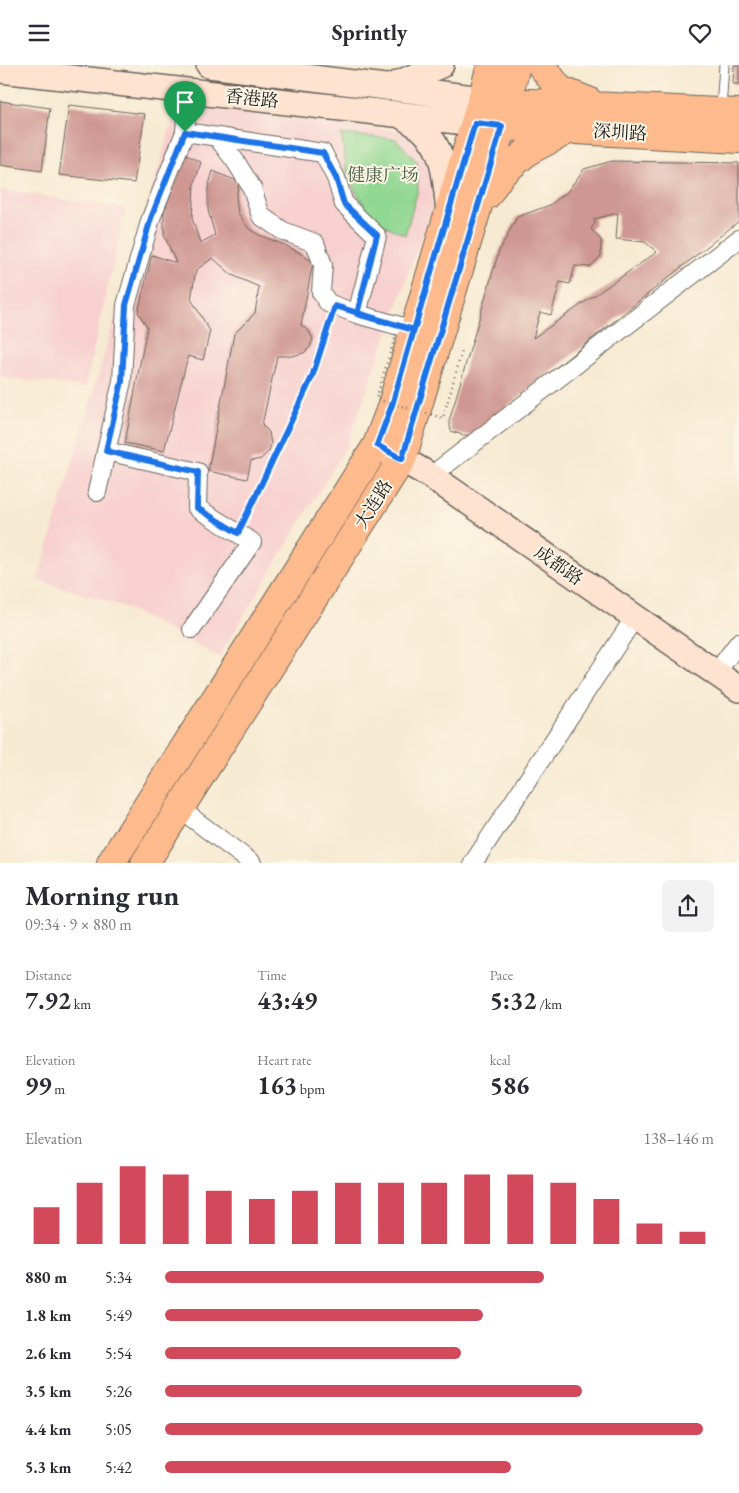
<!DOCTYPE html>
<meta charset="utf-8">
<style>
:root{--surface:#fff;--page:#f2f2f3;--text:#2b2b33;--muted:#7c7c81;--accent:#d1495b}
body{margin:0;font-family:"EB Garamond","Noto Serif SC",serif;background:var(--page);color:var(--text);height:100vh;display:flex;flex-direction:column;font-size:19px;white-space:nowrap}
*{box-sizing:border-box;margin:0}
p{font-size:16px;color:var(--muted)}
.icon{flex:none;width:28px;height:28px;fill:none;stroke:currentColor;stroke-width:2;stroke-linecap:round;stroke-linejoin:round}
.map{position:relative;height:798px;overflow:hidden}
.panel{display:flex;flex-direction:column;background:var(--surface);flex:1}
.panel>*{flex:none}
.pin{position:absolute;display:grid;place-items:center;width:42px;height:42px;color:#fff;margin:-51px -21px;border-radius:50% 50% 50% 0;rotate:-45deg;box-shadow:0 0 5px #0007}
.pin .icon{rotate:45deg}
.round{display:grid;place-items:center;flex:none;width:52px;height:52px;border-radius:8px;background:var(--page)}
.head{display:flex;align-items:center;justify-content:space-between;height:85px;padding:0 25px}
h1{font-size:28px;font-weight:700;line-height:38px}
.stats{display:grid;grid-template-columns:repeat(3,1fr);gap:8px;height:85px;padding:5px 25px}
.stats div{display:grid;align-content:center}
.stats b{font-size:25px;font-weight:700}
.stats small{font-size:14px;font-weight:400}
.stats p{font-size:14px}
.chart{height:140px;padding:10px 25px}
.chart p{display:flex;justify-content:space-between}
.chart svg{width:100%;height:90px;margin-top:5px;stroke:var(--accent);stroke-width:6}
ul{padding:0 25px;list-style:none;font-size:16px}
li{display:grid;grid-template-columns:80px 60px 1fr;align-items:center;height:38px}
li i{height:12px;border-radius:6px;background:var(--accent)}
header{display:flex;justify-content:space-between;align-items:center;height:65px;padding:0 25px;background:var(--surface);font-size:22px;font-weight:700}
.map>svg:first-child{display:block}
.built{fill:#f7d0cf}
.green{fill:#90d791;stroke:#567a56}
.building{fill:#cf9792;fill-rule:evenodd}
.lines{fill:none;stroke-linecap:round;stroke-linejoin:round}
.lane-casing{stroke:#69645c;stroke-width:11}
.street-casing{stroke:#69645c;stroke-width:20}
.secondary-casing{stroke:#69645c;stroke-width:28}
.primary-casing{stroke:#69645c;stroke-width:30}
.path{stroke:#69645c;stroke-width:2.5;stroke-dasharray:1 4;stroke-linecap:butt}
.lane{stroke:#fff;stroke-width:9}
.street{stroke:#fff;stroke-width:18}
.secondary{stroke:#fee3d1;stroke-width:25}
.primary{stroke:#fcba8d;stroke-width:28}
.path-bridge{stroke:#69645c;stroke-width:2.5;stroke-dasharray:1 4;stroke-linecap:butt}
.route-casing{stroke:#fff;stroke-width:10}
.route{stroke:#1a73e8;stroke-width:6}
.labels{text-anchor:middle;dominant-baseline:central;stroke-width:4;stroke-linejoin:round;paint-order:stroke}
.street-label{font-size:18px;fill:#1c1c1c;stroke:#fcf5e5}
.park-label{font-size:18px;fill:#455d45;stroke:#fcf5e5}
</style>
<header><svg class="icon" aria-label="menu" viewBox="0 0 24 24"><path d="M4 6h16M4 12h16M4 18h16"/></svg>Sprintly<svg class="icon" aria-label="heart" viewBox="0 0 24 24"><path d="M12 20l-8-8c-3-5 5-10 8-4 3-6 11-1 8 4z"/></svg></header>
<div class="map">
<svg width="739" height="798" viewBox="0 0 739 798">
<rect width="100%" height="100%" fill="#fcf5e5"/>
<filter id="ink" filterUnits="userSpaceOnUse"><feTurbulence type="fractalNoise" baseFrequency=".02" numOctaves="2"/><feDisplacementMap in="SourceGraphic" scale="10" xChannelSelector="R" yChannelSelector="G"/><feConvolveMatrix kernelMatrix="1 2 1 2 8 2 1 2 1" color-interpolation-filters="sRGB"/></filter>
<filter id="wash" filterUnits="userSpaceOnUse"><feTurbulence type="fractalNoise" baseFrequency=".0096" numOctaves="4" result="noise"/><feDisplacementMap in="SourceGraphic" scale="20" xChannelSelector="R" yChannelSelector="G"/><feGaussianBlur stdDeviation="1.12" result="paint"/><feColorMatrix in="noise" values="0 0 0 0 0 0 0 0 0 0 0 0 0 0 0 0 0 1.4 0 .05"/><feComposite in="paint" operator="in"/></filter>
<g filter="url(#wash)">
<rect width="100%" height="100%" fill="#f7ead2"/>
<path class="built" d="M177 40 407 67 423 85 432 104 434 131 429 152 347 380 219 592 125 542 38 515Z
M0 125 126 143 85 322 6 313 0 310Z"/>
<path class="green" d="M341 69 396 74 417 97 418 125 405 170 372 154 348 113Z"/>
<g id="blocks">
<path class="building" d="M734 0H739V19H733Z
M0 36 50 43 42 106 0 100Z
M69 40 145 49 134 118 59 110Z
M185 89 201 97 194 120 192 153 200 178 215 170 208 145V123L213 106 239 117 236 132 238 148 249 164 259 170 285 180 300 188 313 197 301 260 308 265 313 274 310 282 304 288 292 291H277L262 360 269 367 271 379 269 386 261 394 251 396 247 414 208 406 234 269 255 248 259 222 232 210 213 193 196 205 191 234 210 266 203 295 188 291 164 386 125 378 147 262 138 247 152 190 176 198 164 170V147Z
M612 96 739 98V156L472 370H463L451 366 449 356 499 186 517 152 550 140 567 127 584 104ZM618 148 616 174 645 177 657 187 533 273 540 247 551 250 560 217 570 219 575 201 590 202 601 191V175L591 164 595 158 594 154Z"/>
</g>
</g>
<g filter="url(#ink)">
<use href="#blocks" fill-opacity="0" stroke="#69645c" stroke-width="1"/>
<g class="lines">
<g class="lane-casing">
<path id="lane" d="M721 44 724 0"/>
</g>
<g class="street-casing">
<path id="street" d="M185 67 323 88 336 113 344 139 377 171 357 249
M217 72 236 97 252 123 261 151 283 166 315 178 323 200 321 227 328 238 357 249 414 265
M106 386 198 407 197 443 252 477 192 564
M431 411 739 174
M97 427 122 316 126 240 151 153 185 67 188 26
M716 608 739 577
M180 744 252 798
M473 798 635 552"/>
</g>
<g class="secondary-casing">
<path id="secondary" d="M209 0 482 34
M0 5 475 58
M390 22 441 0
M400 50C408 55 416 59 423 65 446 85 445 117 449 145
M377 380 431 411 739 624"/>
</g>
<g class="primary-casing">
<path id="primary" d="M541 0 560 25 588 36
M491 35 508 37 739 48
M484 59 502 61 739 74
M487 130 501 109 528 86 568 65
M111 798 377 380 392 340 482 34 491 0
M145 798 402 394 502 61 516 0"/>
</g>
<path class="path" d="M244 455 312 312 330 256"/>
<use href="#lane" class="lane"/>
<use href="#street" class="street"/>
<use href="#secondary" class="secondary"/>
<use href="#primary" class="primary"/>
<path class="path-bridge" d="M396 269 376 334 443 353 462 286"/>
</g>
</g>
<g class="lines" filter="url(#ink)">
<g class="route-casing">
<path id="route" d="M185 67 151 153 126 240 122 316 106 386 198 407 197 443 238 468 312 312 335 241 414 265 392 340 377 380 402 394 502 61 475 58 414 265 357 249 377 170 344 139 336 113 323 88 185 67"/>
</g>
<use href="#route" class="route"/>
</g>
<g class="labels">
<g class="street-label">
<text transform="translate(252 33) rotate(6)">香港路</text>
<text transform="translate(620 67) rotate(3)">深圳路</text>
<text transform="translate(373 439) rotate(-58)">大连路</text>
<text transform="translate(559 500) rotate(35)">成都路</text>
</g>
<g class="park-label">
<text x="383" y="109">健康广场</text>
</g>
</g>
</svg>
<div class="pin" style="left:185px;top:67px;background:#1e9e55"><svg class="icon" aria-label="arrive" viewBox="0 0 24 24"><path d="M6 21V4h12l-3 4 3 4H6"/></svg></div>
</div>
<section class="panel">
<div class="head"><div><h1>Morning run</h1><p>09:34 · 9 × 880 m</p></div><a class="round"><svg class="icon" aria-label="share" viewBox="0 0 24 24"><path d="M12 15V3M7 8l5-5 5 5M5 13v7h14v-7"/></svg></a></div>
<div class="stats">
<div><p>Distance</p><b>7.92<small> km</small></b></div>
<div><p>Time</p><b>43:49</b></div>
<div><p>Pace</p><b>5:32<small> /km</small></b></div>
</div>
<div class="stats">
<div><p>Elevation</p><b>99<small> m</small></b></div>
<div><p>Heart rate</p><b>163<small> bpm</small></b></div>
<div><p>kcal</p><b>586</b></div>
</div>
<div class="chart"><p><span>Elevation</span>138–146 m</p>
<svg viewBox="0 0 160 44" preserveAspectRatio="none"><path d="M5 44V26M15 44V14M25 44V6M35 44V10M45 44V18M55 44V22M65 44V18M75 44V14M85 44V14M95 44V14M105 44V10M115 44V10M125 44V14M135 44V22M145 44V34M155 44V38"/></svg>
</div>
<ul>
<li><b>880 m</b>5:34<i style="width:69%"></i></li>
<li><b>1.8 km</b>5:49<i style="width:58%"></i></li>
<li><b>2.6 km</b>5:54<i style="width:54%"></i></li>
<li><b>3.5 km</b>5:26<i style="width:76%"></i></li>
<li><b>4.4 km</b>5:05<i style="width:98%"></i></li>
<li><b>5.3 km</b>5:42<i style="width:63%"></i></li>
</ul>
</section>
